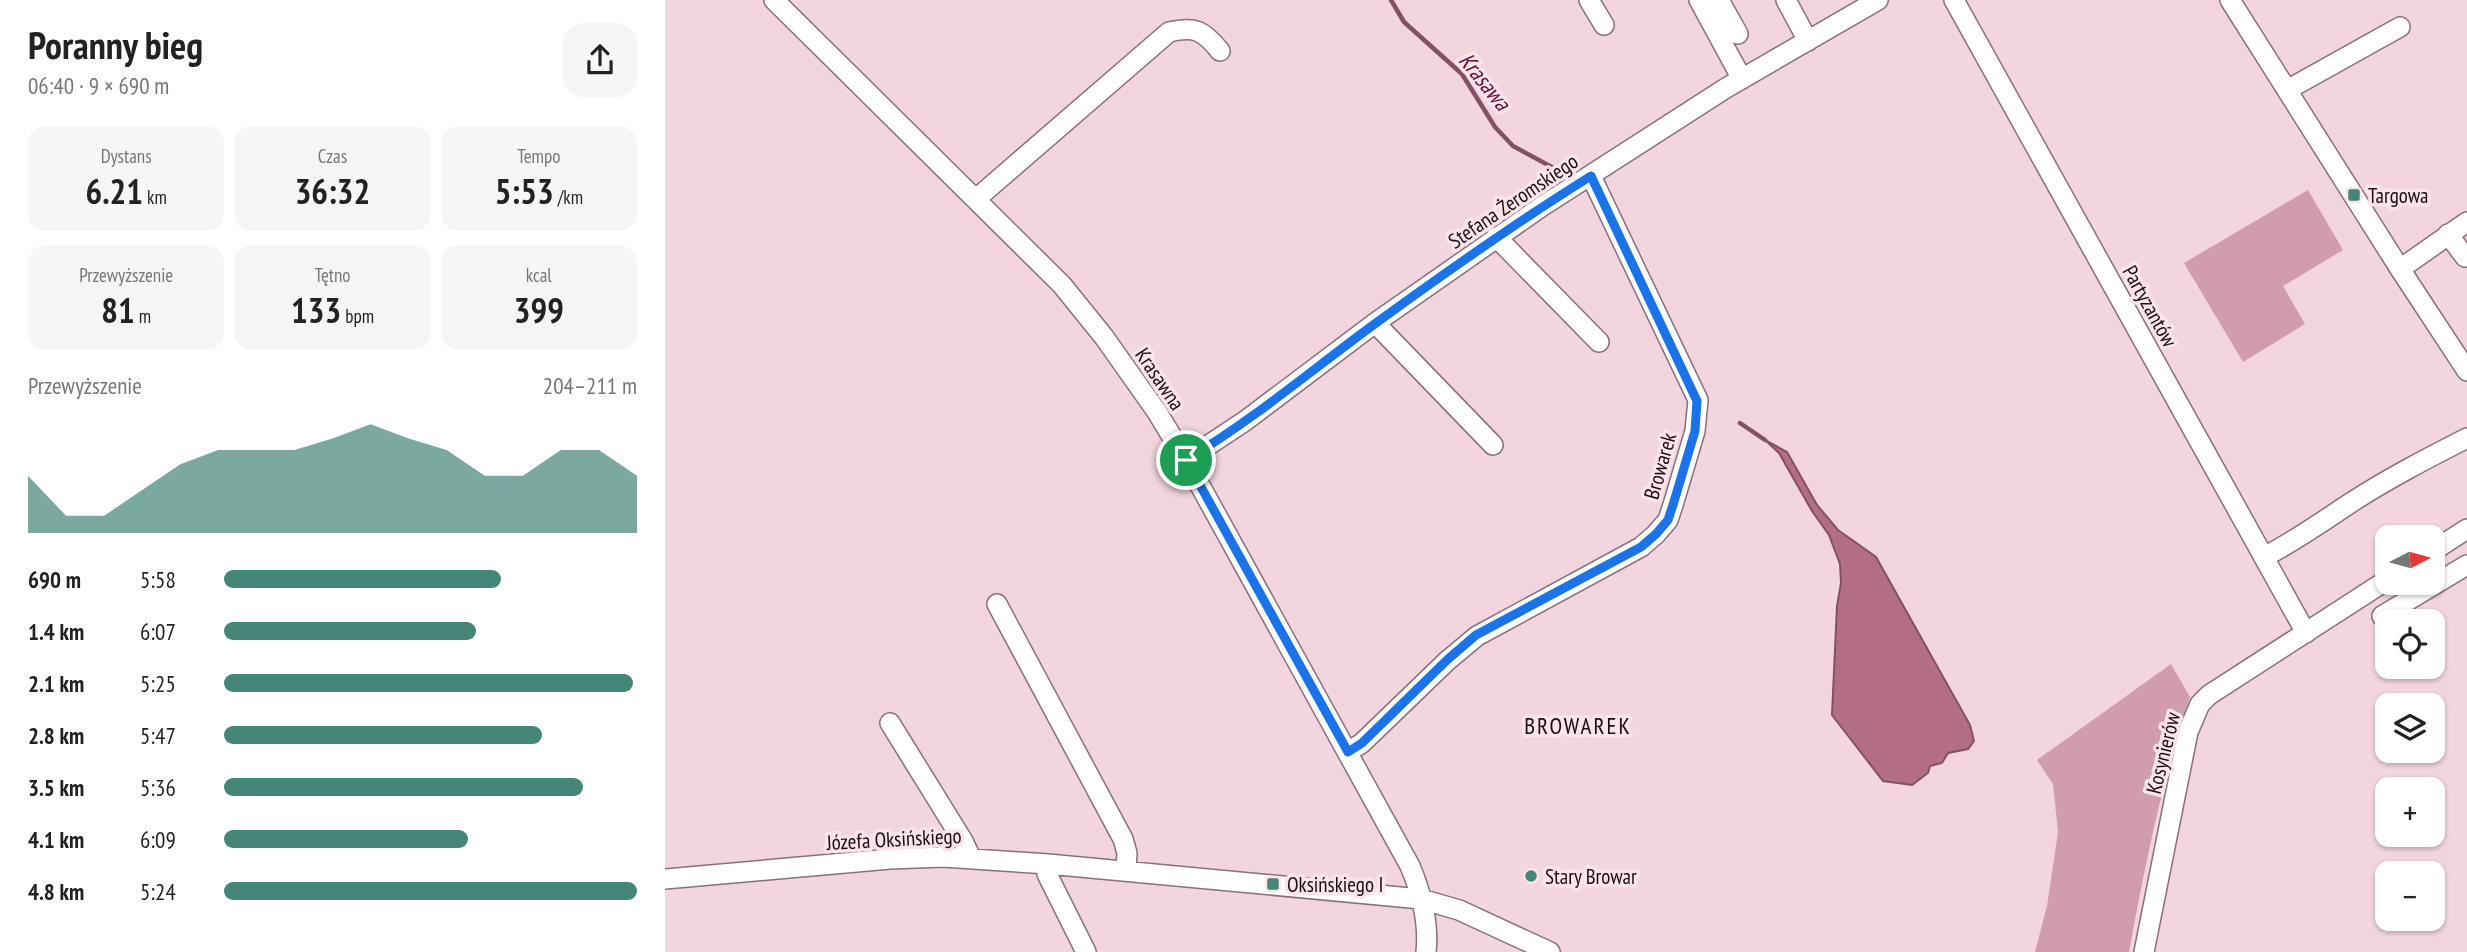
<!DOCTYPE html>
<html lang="pl">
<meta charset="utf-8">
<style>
:root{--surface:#fff;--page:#f6f6f6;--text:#222;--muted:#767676;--accent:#448678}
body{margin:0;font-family:"PT Sans Narrow",sans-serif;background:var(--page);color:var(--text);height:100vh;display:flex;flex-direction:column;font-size:26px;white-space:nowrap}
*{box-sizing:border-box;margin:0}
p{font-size:23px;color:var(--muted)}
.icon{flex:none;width:38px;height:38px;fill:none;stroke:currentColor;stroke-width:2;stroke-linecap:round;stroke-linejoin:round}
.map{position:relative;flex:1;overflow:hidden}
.details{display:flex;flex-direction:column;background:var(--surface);width:665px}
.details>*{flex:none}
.needle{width:46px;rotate:84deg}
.controls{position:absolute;left:1710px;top:525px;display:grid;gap:14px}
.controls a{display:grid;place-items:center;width:70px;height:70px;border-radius:14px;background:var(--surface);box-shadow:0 2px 5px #0004;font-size:35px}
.pin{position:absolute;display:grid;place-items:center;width:60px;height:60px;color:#fff;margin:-30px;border:4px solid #fff;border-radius:50%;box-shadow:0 2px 7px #0007}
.round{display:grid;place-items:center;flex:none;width:74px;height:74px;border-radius:21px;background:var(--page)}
.headline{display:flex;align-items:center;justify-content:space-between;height:119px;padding:0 28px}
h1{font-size:38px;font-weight:700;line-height:52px}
.figures{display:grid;grid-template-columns:repeat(3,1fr);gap:10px;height:119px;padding:7px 28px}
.figures div{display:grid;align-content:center;border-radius:18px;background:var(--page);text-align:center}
.figures b{font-size:35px;font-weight:700}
.figures small{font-size:19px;font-weight:400}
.figures p{font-size:19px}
.chart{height:196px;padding:14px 28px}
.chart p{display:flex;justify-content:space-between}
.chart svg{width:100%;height:126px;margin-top:7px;fill:var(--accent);opacity:.7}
ul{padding:0 28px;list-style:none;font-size:23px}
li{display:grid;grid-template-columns:112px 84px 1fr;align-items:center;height:52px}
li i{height:18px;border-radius:9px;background:var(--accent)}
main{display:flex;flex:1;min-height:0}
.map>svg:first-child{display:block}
.green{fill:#d19dae}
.water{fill:#b36e86;stroke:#845163;stroke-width:2}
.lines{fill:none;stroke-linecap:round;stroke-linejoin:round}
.stream{stroke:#845163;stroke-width:4.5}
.minor-casing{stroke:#897078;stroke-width:22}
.minor{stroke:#fff;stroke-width:19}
.route-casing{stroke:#fff;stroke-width:14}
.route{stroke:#1a73e8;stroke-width:9}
.poi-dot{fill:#448678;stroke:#fce4eb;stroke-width:2.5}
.labels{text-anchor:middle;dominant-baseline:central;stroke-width:7;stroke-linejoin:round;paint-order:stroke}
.poi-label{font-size:21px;fill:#180e11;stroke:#fce4eb;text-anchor:start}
.street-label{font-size:21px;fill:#180e11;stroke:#fce4eb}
.water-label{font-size:23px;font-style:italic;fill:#650f38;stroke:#fce4eb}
.neighbourhood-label{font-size:23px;letter-spacing:2px;fill:#180e11;stroke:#fce4eb}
</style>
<main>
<section class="details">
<div class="headline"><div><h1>Poranny bieg</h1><p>06:40 · 9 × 690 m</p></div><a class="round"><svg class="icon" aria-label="share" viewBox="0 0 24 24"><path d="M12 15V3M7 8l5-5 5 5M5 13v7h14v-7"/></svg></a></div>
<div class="figures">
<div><p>Dystans</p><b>6.21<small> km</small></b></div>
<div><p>Czas</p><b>36:32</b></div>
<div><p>Tempo</p><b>5:53<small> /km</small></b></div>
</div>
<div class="figures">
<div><p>Przewyższenie</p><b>81<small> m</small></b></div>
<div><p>Tętno</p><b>133<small> bpm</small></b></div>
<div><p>kcal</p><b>399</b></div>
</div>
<div class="chart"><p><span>Przewyższenie</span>204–211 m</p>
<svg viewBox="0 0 160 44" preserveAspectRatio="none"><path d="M0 44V24L10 38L20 38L30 29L40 20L50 15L60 15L70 15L80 11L90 6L100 11L110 15L120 24L130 24L140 15L150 15L160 24V44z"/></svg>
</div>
<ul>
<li><b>690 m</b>5:58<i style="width:67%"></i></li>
<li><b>1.4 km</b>6:07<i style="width:61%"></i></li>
<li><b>2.1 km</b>5:25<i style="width:99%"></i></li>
<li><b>2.8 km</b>5:47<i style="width:77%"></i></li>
<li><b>3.5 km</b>5:36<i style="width:87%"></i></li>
<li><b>4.1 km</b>6:09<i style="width:59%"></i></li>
<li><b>4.8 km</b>5:24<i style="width:100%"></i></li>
</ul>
</section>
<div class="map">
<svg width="1802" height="952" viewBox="0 0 1802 952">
<rect width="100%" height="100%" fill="#f2d5de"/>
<path class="green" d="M1643 190 1678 250 1618 286 1640 324 1578 362 1519 263Z
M1506 664 1525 697C1497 780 1480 866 1464 952H1370L1382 906 1393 832 1388 784 1372 760Z"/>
<path class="water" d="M1100 440 1122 452 1152 505 1173 530 1211 557 1305 725 1309 741 1303 749 1283 753 1277 763 1265 766 1263 773 1247 785 1218 781 1167 715 1172 606 1176 583 1175 564 1164 535 1147 511 1114 453Z"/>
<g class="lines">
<path class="stream" d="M726 0 739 22 797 74 830 127 848 146 896 172
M1075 423 1100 440"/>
<g class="minor-casing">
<path id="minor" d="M109 0 397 285 439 337 492 412 521 460 745 866C756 892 764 924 761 952
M924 0 939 25
M1034 0 1077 79
M1054 0 1073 34
M1121 0 1143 41
M1289 0 1641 633
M1565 0 1735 269 1802 371
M1622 90 1735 27
M311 199 504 32C530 26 538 30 555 51
M1783 234 1800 257 1802 256
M831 237 934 342
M1735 269 1802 222
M710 323 828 445
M521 460 580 421 710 323 876 207 1061 88 1213 0
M1768 551 1802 529
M1599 557C1630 541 1658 521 1687 502 1724 478 1763 458 1802 438
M332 604 458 839 462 853 461 870
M1717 616 1802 565
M225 723 298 841 306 858
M683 752 697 743 782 661 812 636 976 547 991 534 1003 520 1008 505 1030 431 1033 400 926 176
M383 864 382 874 421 952
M0 879 225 859 278 857 383 864 756 899 794 910 885 952
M1479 952 1523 732 1535 704 1544 695 1722 580"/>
</g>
<use href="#minor" class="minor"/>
</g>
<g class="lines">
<g class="route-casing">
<path id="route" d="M926 176 1032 401 1030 431 1008 505 1003 520 991 534 976 547 811 635 782 660 697 743 683 752 521 460C588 420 648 369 711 323 781 272 852 222 926 176Z"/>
</g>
<use href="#route" class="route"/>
</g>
<g class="poi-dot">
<rect x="1682" y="188" width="14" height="14" rx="3.5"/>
<circle cx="866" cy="876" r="7"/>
<rect x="601" y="877" width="14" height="14" rx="3.5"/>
</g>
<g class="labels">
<g class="poi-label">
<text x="1703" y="195">Targowa</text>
<text x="880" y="876">Stary Browar</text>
<text x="622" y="884">Oksińskiego I</text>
</g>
<g class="street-label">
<text transform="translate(848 201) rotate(-34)">Stefana Żeromskiego</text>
<text transform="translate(1485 306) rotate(61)">Partyzantów</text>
<text transform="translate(495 379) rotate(56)">Krasawna</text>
<text transform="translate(995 466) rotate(-74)">Browarek</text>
<text transform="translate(1498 753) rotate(-76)">Kosynierów</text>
<text transform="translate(229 839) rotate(-3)">Józefa Oksińskiego</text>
</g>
<g class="water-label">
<text transform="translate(820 81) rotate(51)">Krasawa</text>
</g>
<g class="neighbourhood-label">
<text x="913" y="725">BROWAREK</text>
</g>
</g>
</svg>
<div class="controls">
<a><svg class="needle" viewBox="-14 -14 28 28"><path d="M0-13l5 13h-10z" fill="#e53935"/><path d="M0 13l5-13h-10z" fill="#767676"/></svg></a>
<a><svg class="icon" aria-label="locate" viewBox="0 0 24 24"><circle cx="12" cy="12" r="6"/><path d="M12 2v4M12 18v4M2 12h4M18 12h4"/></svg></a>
<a><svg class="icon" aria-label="layers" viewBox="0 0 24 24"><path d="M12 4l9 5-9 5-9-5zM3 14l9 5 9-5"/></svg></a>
<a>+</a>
<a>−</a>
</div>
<div class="pin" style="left:521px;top:460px;background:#1e9e55"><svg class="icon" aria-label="arrive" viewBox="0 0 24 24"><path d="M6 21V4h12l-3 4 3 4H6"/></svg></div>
</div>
</main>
